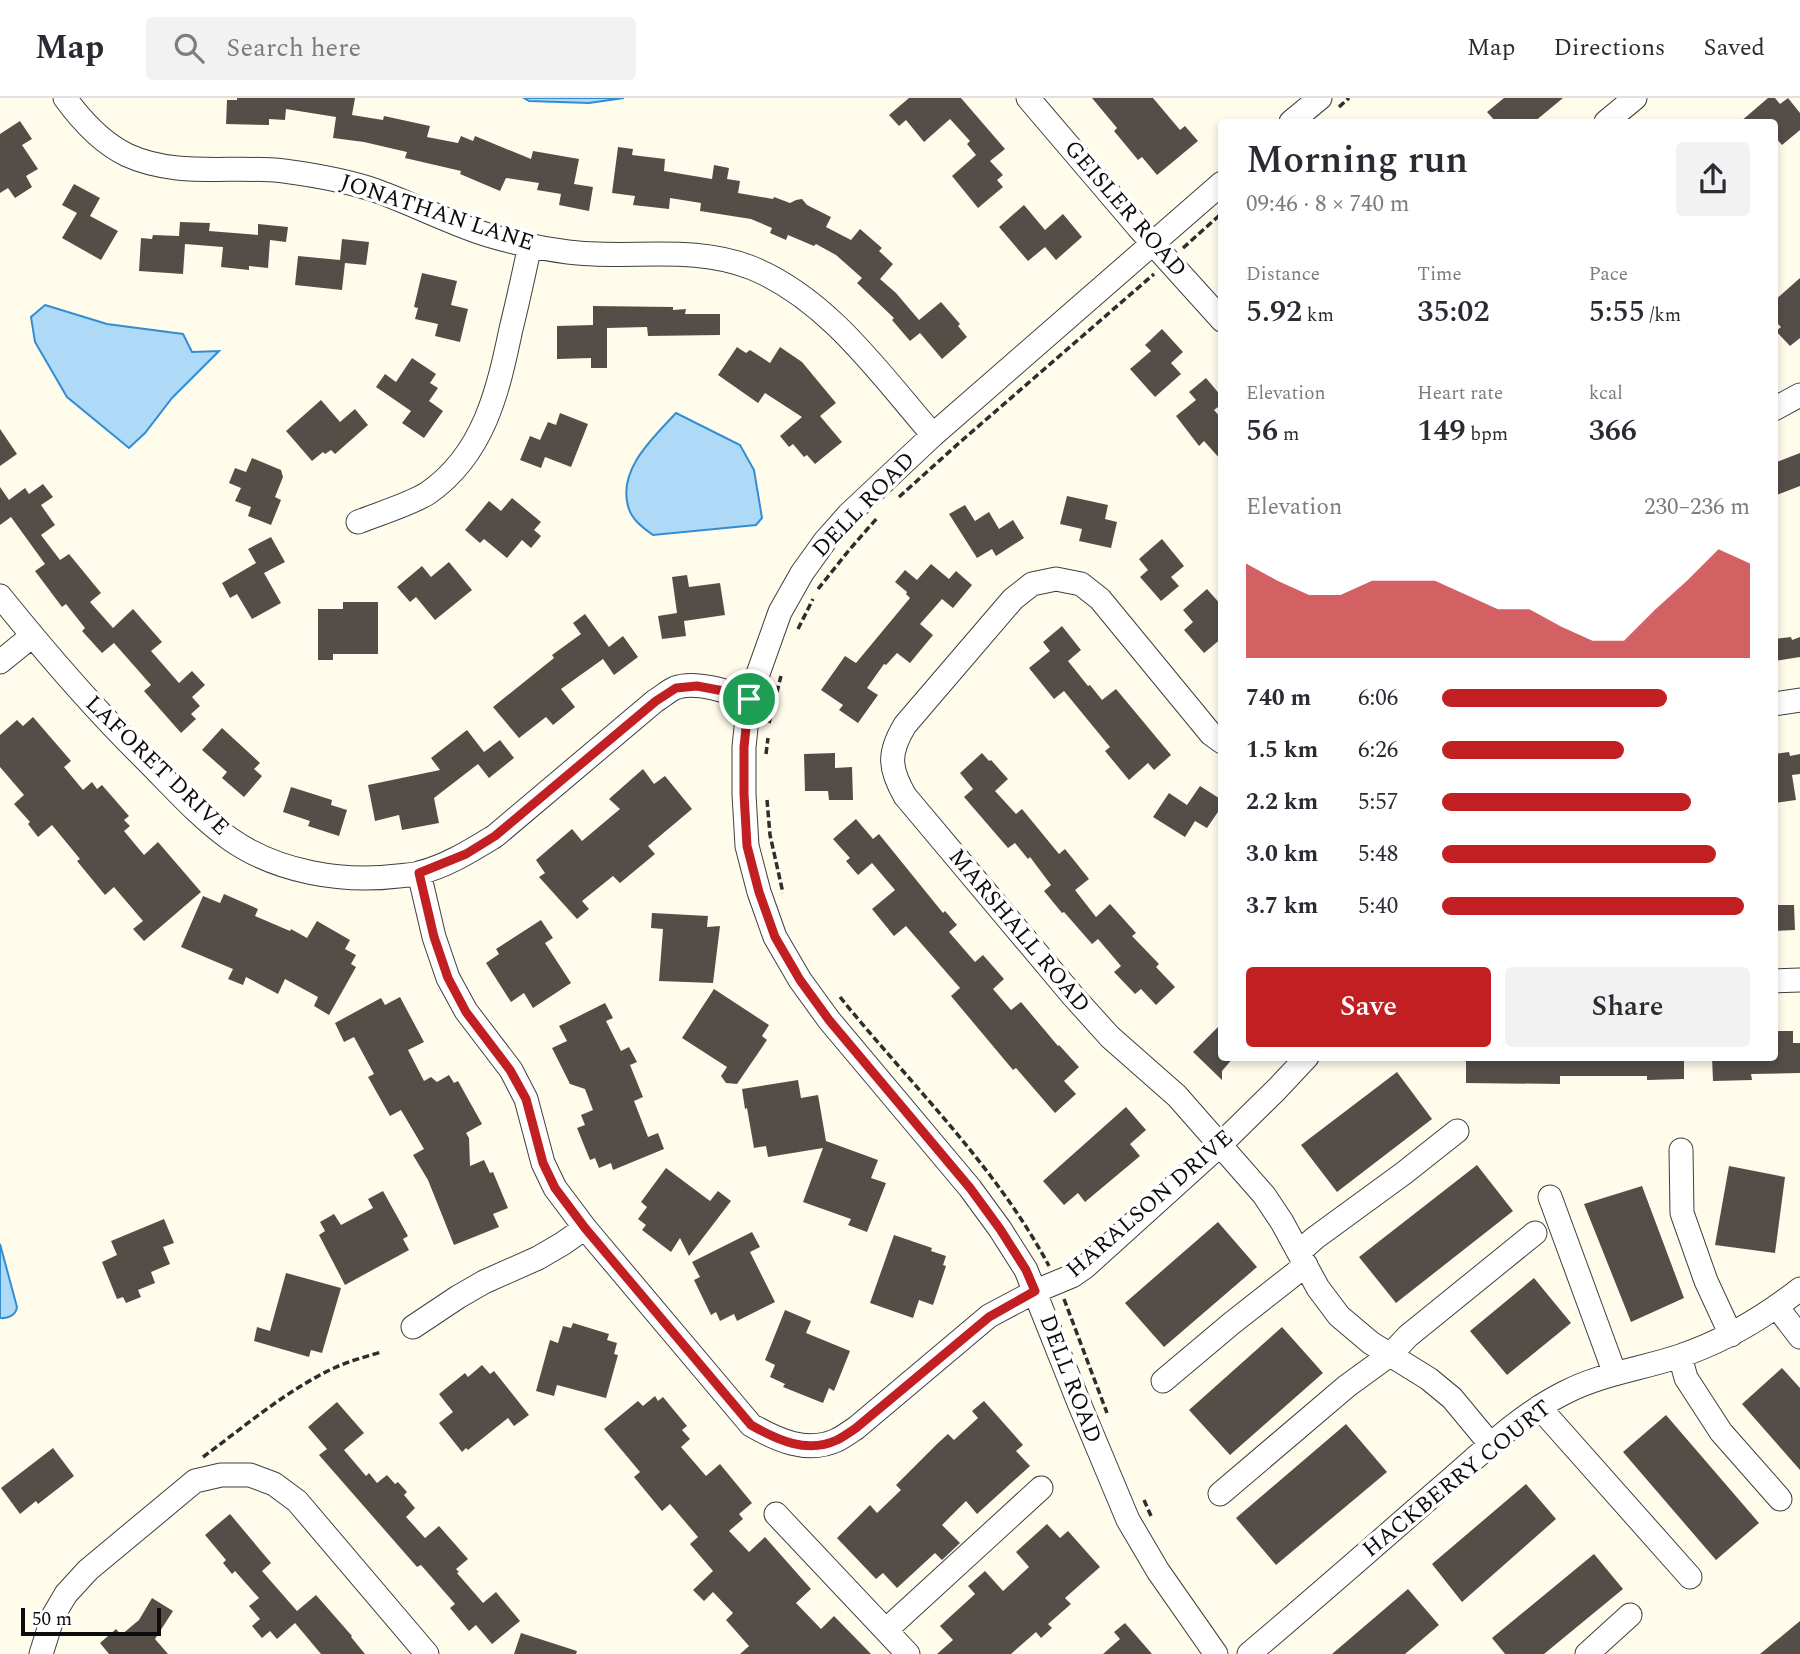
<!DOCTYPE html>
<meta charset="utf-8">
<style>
:root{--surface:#fff;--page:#f2f2f3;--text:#2b2b33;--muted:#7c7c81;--line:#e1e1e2;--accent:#c11f22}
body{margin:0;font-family:Spectral,serif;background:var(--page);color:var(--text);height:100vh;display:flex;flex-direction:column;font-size:26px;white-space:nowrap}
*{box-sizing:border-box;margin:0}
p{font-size:23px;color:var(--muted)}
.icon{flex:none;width:38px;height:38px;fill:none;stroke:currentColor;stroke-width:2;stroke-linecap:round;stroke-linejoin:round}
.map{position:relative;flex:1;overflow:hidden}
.sheet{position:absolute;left:1218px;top:21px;width:560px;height:942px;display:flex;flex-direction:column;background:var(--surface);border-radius:7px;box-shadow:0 4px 10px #0003}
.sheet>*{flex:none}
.scale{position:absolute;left:21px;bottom:18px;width:140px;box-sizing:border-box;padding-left:7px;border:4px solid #0c0c0c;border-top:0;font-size:19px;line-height:24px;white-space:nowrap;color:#0c0c0c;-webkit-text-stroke:5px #fff;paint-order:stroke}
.pin{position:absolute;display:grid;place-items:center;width:60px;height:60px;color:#fff;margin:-30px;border:4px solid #fff;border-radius:50%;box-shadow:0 2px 7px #0007}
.round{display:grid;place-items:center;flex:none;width:74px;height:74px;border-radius:7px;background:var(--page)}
.overview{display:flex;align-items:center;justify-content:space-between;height:119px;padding:0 28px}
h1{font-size:38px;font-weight:600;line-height:52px}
.metrics{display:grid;grid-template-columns:repeat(3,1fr);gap:10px;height:119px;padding:7px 28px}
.metrics div{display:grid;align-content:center}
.metrics b{font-size:30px;font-weight:600}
.metrics small{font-size:19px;font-weight:400}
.metrics p{font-size:19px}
.chart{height:196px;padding:14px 28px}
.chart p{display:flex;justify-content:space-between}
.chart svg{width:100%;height:126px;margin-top:7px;fill:var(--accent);opacity:.7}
.action{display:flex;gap:14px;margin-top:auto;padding:14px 28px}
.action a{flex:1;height:80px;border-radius:7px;background:var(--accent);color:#fff;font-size:28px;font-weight:600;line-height:80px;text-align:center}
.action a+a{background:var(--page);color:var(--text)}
ul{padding:0 28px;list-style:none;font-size:23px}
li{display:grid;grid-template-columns:112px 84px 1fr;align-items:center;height:52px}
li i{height:18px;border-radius:9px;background:var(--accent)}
header{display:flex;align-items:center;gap:42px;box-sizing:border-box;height:98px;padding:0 35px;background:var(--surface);border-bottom:2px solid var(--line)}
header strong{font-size:33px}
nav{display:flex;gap:38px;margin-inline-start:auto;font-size:24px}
.search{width:490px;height:63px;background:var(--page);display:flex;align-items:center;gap:18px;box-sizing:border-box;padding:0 24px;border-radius:7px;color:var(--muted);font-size:26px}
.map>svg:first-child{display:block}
.water{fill:#aedaf8;stroke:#328dd2;stroke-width:2}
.building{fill:#554e48}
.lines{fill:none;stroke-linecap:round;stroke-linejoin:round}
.minor-casing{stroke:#3f3f3f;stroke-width:25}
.path{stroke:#2e2e2e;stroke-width:3.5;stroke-dasharray:7 3.5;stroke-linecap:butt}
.minor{stroke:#fff;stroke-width:23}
.route-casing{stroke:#fff;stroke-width:14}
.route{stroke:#c11f22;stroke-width:9}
.labels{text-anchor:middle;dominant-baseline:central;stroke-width:7;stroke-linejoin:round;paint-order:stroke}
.street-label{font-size:23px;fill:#0c0c0c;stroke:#fff}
</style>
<header>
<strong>Map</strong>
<div class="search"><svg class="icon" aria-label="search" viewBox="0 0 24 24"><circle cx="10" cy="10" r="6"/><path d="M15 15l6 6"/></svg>Search here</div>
<nav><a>Map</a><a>Directions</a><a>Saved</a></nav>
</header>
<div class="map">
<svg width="1800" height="1556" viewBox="0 0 1800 1556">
<rect width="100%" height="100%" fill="#fffcec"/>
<path class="water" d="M524 0H624L589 5 529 3Z
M45 207 107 226 183 236 192 254 219 253 172 300 145 335 129 350 67 299 35 244 31 219Z
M676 315 740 347 754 372 762 420 756 427 653 437C643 430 631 421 628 408 618 371 653 340 676 315Z
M0 1146 17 1209C16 1217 8 1221 0 1220Z"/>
<path class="building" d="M237 0H355L352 17 383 22 384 18 430 28 427 39 458 45 461 38 473 43 475 38 531 61 533 53 579 61 574 86 593 89 589 113 559 107 561 96 537 92 539 85 506 80 500 93 460 76 461 73 405 60 407 54 364 44 333 40 336 19 286 11 285 22 269 21V27L226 26 227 2H237Z
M909 0H961L1005 51 990 63 1003 77 997 82 1003 89 978 110 952 78 976 57 967 46 970 43 950 21 924 44 906 22 899 28 889 17Z
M1092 0H1153L1180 32 1185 28 1198 43 1157 77 1142 59 1138 62 1114 33 1117 30Z
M1504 0H1563L1534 24H1496L1487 14Z
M1768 0H1775L1780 6 1788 0 1800 15V32L1782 47 1774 38V24H1740Z
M20 23 32 41 22 47 38 71 26 78 32 89 15 100 8 90 0 95V36Z
M618 49 633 51 632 57 665 61 664 73 712 81 714 67 729 70 727 81 740 83 738 95 773 101 774 99 790 105 796 102 802 101 807 107 831 119 826 129 851 142 860 131 882 150 879 153 893 166 880 181 896 195 919 222 941 204 960 226 958 228 967 239 942 261 920 235 910 243 892 222 894 220 857 185 862 180 836 157 816 146 814 148 788 137 786 142 770 135 772 130 751 121 700 113 701 105 670 100 669 111 633 107 635 98 612 95Z
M74 86 100 100 90 118 118 133 101 162 62 140 77 115 62 107Z
M1024 107 1045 132 1063 116 1082 139 1056 162 1045 149 1028 163 999 129Z
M180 124 210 125 209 133 258 137V126L288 129 286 144 270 142 268 170 249 168V172L221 169 223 149 185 146 183 176 139 173 141 140 152 141 153 137 179 138Z
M342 141 369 144 366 167 345 165 342 192 295 187 298 158 340 162Z
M422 175 457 183 451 207 468 211 460 244 435 238 438 226 415 221 418 210 414 209Z
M1800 180V240L1790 248 1776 233 1781 229 1774 222V203Z
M593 208 673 209V212L686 211 685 216H720V237L648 238 647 229 607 230V270H591V260L557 261V228L593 227Z
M1162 231 1183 254 1171 265 1181 276 1155 299 1130 271 1151 253 1145 247Z
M737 249 746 255 750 252 770 265 780 249 802 264 836 305 820 318 842 344 815 366 807 357 804 359 793 346 789 349 780 338 802 319 765 295 758 305 718 277Z
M412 260 436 276 430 285 438 290 429 303 443 313 424 340 402 325 411 313 376 289 385 276 396 284Z
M1206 280 1222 299V306L1214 312 1222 321V363L1204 343 1199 348 1176 318 1196 302 1189 294Z
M321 302 340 324 355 311 368 327 335 356 331 352 325 356 323 354 312 363 286 333Z
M560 315 588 326 571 369 545 359 541 370 520 362 530 338 540 342 548 324 556 327Z
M0 331 17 356 0 368Z
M1800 355V388L1774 398V365Z
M252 360 281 372 283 379 275 399 281 402 271 427 248 418 251 409 235 403 241 390 229 385 235 370 246 374Z
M43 386 53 399 41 407 55 427 41 437 60 462 69 456 101 495 90 504 113 530 133 511 162 544 151 553 179 585 192 573 205 587 192 599 200 608 191 616 196 621 181 635 144 593 151 587 114 545 102 555 82 533 85 530 66 506 62 509 35 473 45 466 11 419 0 427V389L9 402 25 390 29 396Z
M1067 398 1108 407 1105 421 1117 424 1111 450 1079 443 1082 431 1060 426Z
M512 400 541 424 534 432 541 438 531 450 522 442 507 460 484 441 480 445 465 432 489 403 501 413Z
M965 407 975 423 989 414 999 431 1013 422 1024 440 996 458 992 451 977 460 949 416Z
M271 439 285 464 264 475 281 505 252 521 237 496 230 500 222 485 256 465 248 451Z
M1162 441 1184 468 1171 479 1179 488 1161 503 1140 479 1148 472 1139 461Z
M449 464 472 492 435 522 416 499 410 504 397 489 422 468 431 479Z
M931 466 949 481 956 473 972 487 953 510 942 501 920 526 933 537 910 565 897 555 886 567 884 566 867 590 878 597 858 625 839 612 843 607 821 592 845 558 856 565 910 500 906 496 907 494 895 484 905 472 917 482Z
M687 477 689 489 720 485 725 517 684 523 686 538 662 541 658 518 677 515 672 479Z
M1207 491 1222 508V540L1204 555 1184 532 1193 524 1183 512Z
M343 504H378V556H333V562H318V511H343Z
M585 516 609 549 623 538 638 559 614 577 603 561 561 591 575 609 553 627 546 619 519 640 493 609 554 560 552 557 581 536 573 525Z
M1062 528 1081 552 1068 563 1088 588 1090 587 1102 602 1116 591 1171 657 1154 672 1148 665 1129 682 1105 653 1110 649 1064 593 1054 601 1029 570 1050 553 1043 544Z
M1791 539 1792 542 1800 539V559L1774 563V541Z
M33 619 71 663 64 669 83 692 92 684 97 691 102 687 129 718 124 722 130 728 124 733 144 757 158 744 201 794 144 843 133 831 143 823 114 789 105 797 77 763 80 761 52 727 38 739 28 726 30 724 14 706 24 697 0 669V637L17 622 23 628Z
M222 630 260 665 254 671 262 678 244 699 222 680 227 674 202 652Z
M467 632 484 654 500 642 514 660 489 680 478 666 434 700 439 725 402 732 399 717 375 723 368 687 440 672 431 660Z
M1789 654 1790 658 1800 656V676L1792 677 1796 702 1774 705V656Z
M835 655V670L852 669 853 702H829L828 693H805L804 656Z
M982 655 989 663 991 662 1008 681 995 693 1016 716 1022 711 1059 756 1065 751 1089 781 1075 792 1096 819 1110 806 1136 835 1132 838 1159 866 1156 869 1175 889 1156 907 1141 891 1135 896 1114 874 1121 868 1098 841 1092 846 1064 814 1062 815 1044 793 1051 787 1030 759 1028 761 1015 745 1008 750 964 699 973 691 960 675Z
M643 671 654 686 665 678 692 711 648 748 655 756 620 785 613 778 582 803 589 811 577 821 539 779 545 775 536 762 572 731 582 743 620 711 609 701Z
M1200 688 1222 702V708L1207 730 1195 723 1185 739 1153 719 1169 695 1187 707Z
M291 689 332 702 331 707 347 712 339 738 308 728 310 723 283 714Z
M856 721 873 741 879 736 943 815 945 813 957 827 949 834 975 864 983 857 1004 881 993 891 1011 912 1021 904 1058 948 1059 947 1079 969 1064 983 1076 996 1055 1015 1016 970 1013 972 951 898 960 890 906 828 894 838 872 811 895 792 872 765 858 777 846 763 850 760 833 741Z
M224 796 258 811 255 818 290 833 291 831 307 840 317 823 350 842 345 851 356 857 351 866 356 869 329 917 314 908 318 899 285 881 278 896 246 879 243 887 228 881 233 871 181 849 203 798 220 805Z
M1774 807H1794L1795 832 1774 833Z
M652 815 708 818 707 829 720 828 713 885 659 883 663 831 651 830Z
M541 822 553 840 545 845 571 885 533 910 524 895 511 904 486 865 499 856 496 851Z
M714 891 769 927 762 938 767 942 737 986 726 985 721 978 727 969 682 940Z
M400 899 424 944 408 952 424 983 431 979 437 984 449 977 454 985 458 983 482 1026 466 1035 469 1040 470 1068 484 1062 490 1075 493 1074 508 1110 493 1116 499 1129 454 1147 428 1082 413 1057 424 1051 401 1012 390 1018 368 979 374 976 354 939 344 944 335 925 381 900 385 907Z
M605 905 613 920 606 923 621 953 629 949 637 964 630 967 643 999 634 1003 648 1039 658 1035 664 1051 613 1072 611 1065 599 1070 595 1060 590 1062 577 1030 585 1027 581 1017 593 1012 585 991 570 986 552 950 567 943 559 928Z
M1222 925V959H1234L1222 973V982L1193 954Z
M1774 933H1793V945H1800V975L1751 976 1752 982 1713 983 1712 959H1774Z
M1466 959H1684V981L1647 982V978H1560V986L1466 985Z
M1397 974 1432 1021 1337 1094 1301 1047Z
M798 982 801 1000 818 997 826 1043 878 1062 871 1080 886 1085 867 1134 848 1127 851 1121 803 1104 823 1050 768 1059 766 1048 754 1050 747 1010 745 1011 742 991Z
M1126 1009 1146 1032 1130 1046 1140 1058 1085 1104 1078 1095 1064 1107 1043 1083Z
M1477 1067 1513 1113 1396 1205 1359 1159Z
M1729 1068 1785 1079 1775 1155 1715 1147Z
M666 1070 710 1103 718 1093 731 1103 689 1158 680 1140 671 1154 642 1132 646 1127 638 1121 647 1109 641 1104Z
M1642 1088 1684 1200 1631 1224 1584 1106Z
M383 1093 408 1138 403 1141 409 1152 345 1187 319 1137 325 1133 320 1124 334 1116 341 1127 373 1110 368 1101Z
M164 1121 174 1145 163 1149 170 1166 151 1174 155 1185 138 1192 141 1199 126 1205 123 1199 117 1201 102 1164 117 1157 111 1143Z
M1218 1124 1257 1169 1164 1249 1125 1205Z
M752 1134 760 1149 750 1154 775 1204 737 1223 734 1216 720 1223 716 1214 711 1217 694 1182 700 1179 692 1164Z
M894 1137 932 1150 931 1153 946 1158 943 1167 946 1168 933 1207 919 1202 913 1220 870 1205Z
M286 1175 341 1190 322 1255 311 1252 309 1259 254 1243 257 1229 270 1233Z
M1534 1180 1571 1225 1507 1277 1470 1233Z
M785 1212 811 1223 806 1235 850 1253 834 1293 829 1290 823 1305 783 1289 785 1286 770 1279 775 1267 765 1262Z
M573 1225 609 1236 607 1242 617 1245 614 1256 618 1257 606 1300 557 1287 554 1298 536 1293 550 1242 558 1245 563 1228 571 1230Z
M1282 1229 1323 1275 1230 1357 1189 1312Z
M482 1267 490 1276 494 1273 529 1317 514 1328 508 1320 468 1352 466 1350 462 1354 439 1325 453 1314 439 1296 465 1275 468 1279Z
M1782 1270 1800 1290V1372L1742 1306Z
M655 1298 658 1303 663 1299 687 1328 682 1332 690 1341 681 1349 706 1378 720 1366 752 1405 739 1416 743 1421 729 1433 749 1454 765 1439 811 1491 796 1505 821 1531 834 1518 871 1556H740L749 1548 726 1522 733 1515 713 1494 704 1503 693 1492 713 1473 690 1446 698 1439 670 1406 662 1413 634 1379 640 1374 604 1331 638 1303 643 1308Z
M984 1303 1023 1347 1016 1353 1030 1368 977 1416 966 1403 942 1427 960 1445 942 1462 935 1455 897 1490 883 1475 876 1481 837 1440 870 1407 877 1415 901 1392 896 1387 937 1346 948 1336 954 1342 978 1320 972 1313Z
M337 1304 364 1335 344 1352 366 1378 369 1375 377 1385 387 1377 395 1386 398 1384 407 1394 404 1397 415 1410 406 1419 425 1440 439 1428 468 1461 456 1471 459 1474 457 1475 483 1505 496 1494 520 1523 492 1546 476 1527 469 1533 450 1510 455 1506 421 1467 417 1469 319 1357 327 1351 308 1329Z
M1666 1317 1759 1425 1716 1462 1623 1354Z
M1346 1326 1387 1374 1276 1467 1236 1420Z
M53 1350 74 1378 38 1406 36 1403 20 1416 1 1390Z
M1526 1386 1556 1421 1462 1504 1432 1466Z
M230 1416 271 1465 262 1473 297 1513 316 1497 352 1538 351 1539 365 1556H321L295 1525 277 1541 270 1533 262 1540 252 1528 260 1521 249 1508 259 1500 235 1473 232 1476 223 1465 226 1462 205 1437Z
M1047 1426 1060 1440 1068 1433 1100 1469 1065 1500 1071 1506 1048 1526 1052 1530 1041 1540 1036 1534 1011 1556H937L953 1542 940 1528 975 1496 968 1488 985 1473 1003 1493 1029 1469 1016 1454Z
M1594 1456 1623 1491 1544 1556H1505L1492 1540Z
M1408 1491 1439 1527 1405 1556H1332Z
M152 1500 173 1513 155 1541 168 1556H109L100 1545 116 1531 121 1537 139 1522Z
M1800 1523V1556H1760Z
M1125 1525 1152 1556H1103L1120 1541 1114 1534Z
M521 1535 577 1553 576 1556H514Z"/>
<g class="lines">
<g class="minor-casing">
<path id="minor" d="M65 0C81 22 102 45 127 57 177 80 231 67 284 73 314 77 348 83 377 93 407 104 436 118 465 129 495 141 536 150 568 154 630 162 692 146 752 170 828 201 880 276 933 337
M1028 0 1138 129 1222 222
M1291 24 1320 0
M1606 24 1635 0
M1774 311 1800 297
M358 424C378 416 411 406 428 395 484 356 498 293 511 231 518 203 524 175 530 147
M0 498C46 555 93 610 145 661 172 688 199 719 230 741 277 774 342 785 398 778 405 777 413 777 419 775 447 768 472 752 495 738L655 603C662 599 668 593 675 590 695 582 729 594 749 601
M0 564 32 538
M1774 606 1800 602
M1222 644 1211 636 1100 501 1081 486 1056 481 1032 486 1013 501 905 627C888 655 889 670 905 698L1073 898 1110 939 1177 998 1264 1097 1282 1124 1318 1190 1339 1218 1371 1245 1429 1281 1452 1300 1491 1347
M419 775 434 839 448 880 466 913 511 972 526 1001 543 1065 555 1090 585 1130 751 1327C777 1342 807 1356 837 1342 843 1339 850 1334 856 1330L989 1218 1036 1193 1072 1178 1085 1169 1220 1047 1277 991 1307 959
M1774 883 1800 882
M1681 1052 1682 1115 1706 1183 1731 1237
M1550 1099 1615 1276
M1299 1154 1315 1140 1404 1075 1457 1033
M1777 1209 1800 1239
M413 1229 458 1199 484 1184 538 1160 562 1146 585 1130
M1680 1258 1686 1280 1721 1334 1780 1401
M1163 1283 1232 1225 1306 1167
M1539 1309 1690 1479
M1220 1396 1347 1288 1391 1256 1408 1238 1535 1135
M776 1416 908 1556
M886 1532 1041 1390
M41 1556 53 1518 66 1496 88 1472 195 1383 221 1377H250L274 1386 297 1403 427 1556
M1216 1556 1158 1473 1128 1422 1079 1305 1026 1172 1000 1131 970 1090 829 922 800 882 775 839 759 794 747 748 744 696V649L749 601 780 514 802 475 825 443 849 416 933 337 1222 85
M1249 1556C1314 1501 1378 1445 1442 1389 1481 1356 1518 1318 1564 1295 1600 1276 1641 1271 1680 1258 1724 1243 1763 1220 1800 1191
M1587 1556 1630 1517"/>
</g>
<path class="path" d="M1339 9 1349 0
M1183 150 1222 115
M899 399 959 345 1154 176
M818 491 850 451 878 419
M798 531 813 501
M769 625 781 578
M766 656 768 640
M767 702 770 737 783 795
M840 899C911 987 996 1068 1049 1168
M1064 1201 1107 1315
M203 1359C245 1328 287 1292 334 1270 349 1263 365 1259 381 1254
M1144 1402 1151 1418"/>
<use href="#minor" class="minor"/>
</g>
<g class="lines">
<g class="route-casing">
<path id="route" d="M697 588 729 594 749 601 744 649V696L747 748 759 794 775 839 800 882 829 922 970 1090 1000 1131 1026 1172 1035 1193 989 1219 856 1330C850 1334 843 1339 837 1342 807 1356 777 1342 751 1327L585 1130 555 1090 543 1065 526 1001 510 972 466 914 448 880 434 839 419 775 466 756 495 738 656 603 676 590Z"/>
</g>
<use href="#route" class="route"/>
</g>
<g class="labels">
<g class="street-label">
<text transform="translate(1125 111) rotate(49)">GEISLER ROAD</text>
<text transform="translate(437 115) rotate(18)">JONATHAN LANE</text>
<text transform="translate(864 407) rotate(-46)">DELL ROAD</text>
<text transform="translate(157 668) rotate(44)">LAFORET DRIVE</text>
<text transform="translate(1019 833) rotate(50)">MARSHALL ROAD</text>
<text transform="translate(1150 1106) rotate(-41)">HARALSON DRIVE</text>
<text transform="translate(1070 1281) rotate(69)">DELL ROAD</text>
<text transform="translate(1457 1381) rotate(-39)">HACKBERRY COURT</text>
</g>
</g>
</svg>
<div class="scale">50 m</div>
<div class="pin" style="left:749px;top:601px;background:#1e9e55"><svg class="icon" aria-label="arrive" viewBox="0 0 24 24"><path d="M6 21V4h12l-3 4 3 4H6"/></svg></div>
<section class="sheet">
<div class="overview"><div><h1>Morning run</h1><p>09:46 · 8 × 740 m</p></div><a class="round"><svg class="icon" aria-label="share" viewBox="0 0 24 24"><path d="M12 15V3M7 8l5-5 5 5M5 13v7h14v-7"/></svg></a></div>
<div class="metrics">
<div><p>Distance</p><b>5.92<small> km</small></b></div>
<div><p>Time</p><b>35:02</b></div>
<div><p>Pace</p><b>5:55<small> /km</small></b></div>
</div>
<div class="metrics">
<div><p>Elevation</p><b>56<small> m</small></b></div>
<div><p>Heart rate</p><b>149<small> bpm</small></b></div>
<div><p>kcal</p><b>366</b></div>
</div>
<div class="chart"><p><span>Elevation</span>230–236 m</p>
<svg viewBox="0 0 160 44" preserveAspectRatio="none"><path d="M0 44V11L10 17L20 22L30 22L40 17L50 17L60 17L70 22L80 27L90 27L100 33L110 38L120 38L130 27L140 17L150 6L160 11V44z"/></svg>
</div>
<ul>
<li><b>740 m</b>6:06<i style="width:73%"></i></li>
<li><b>1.5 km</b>6:26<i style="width:59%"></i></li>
<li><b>2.2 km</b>5:57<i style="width:81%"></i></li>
<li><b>3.0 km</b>5:48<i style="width:89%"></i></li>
<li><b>3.7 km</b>5:40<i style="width:98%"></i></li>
</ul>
<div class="action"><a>Save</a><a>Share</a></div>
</section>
</div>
